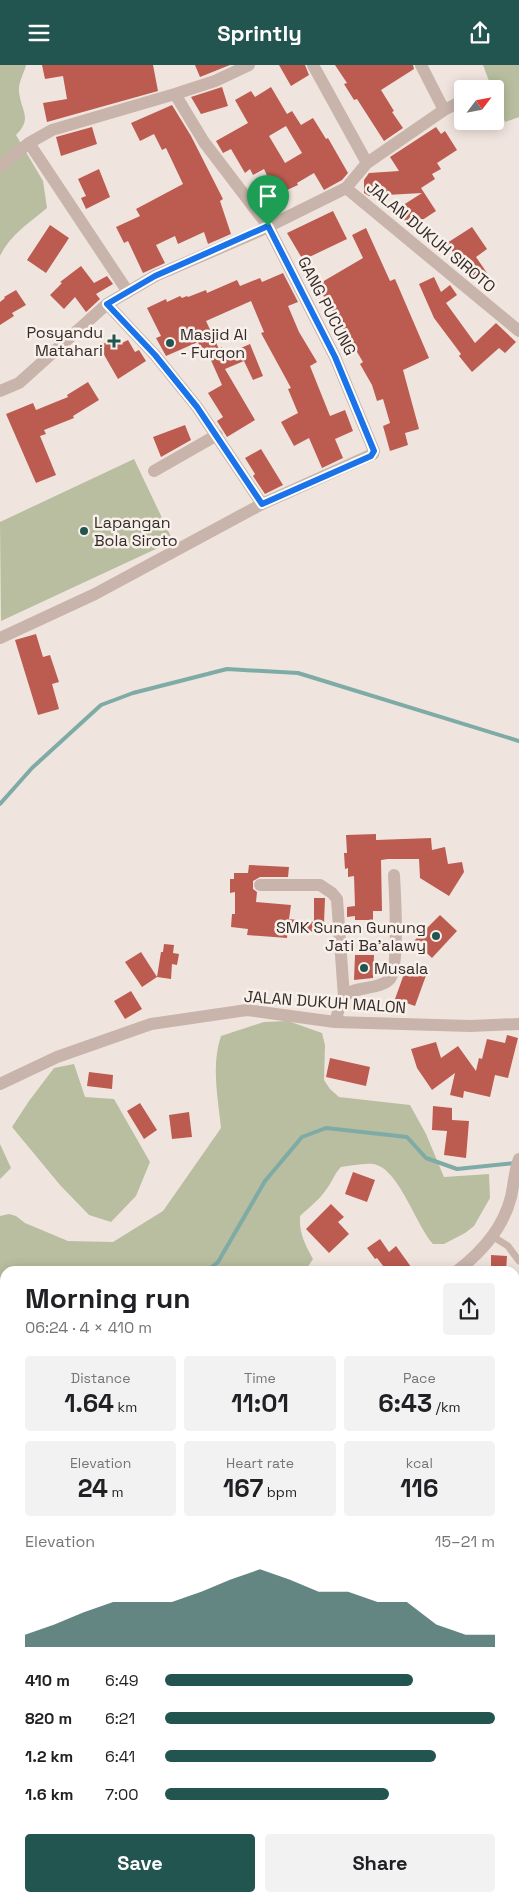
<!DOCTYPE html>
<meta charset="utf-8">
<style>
:root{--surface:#fff;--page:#f2f2f2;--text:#202124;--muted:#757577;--accent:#225450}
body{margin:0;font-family:"Space Grotesk",sans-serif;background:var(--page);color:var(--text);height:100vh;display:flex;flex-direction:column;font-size:19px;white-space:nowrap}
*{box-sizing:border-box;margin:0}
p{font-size:16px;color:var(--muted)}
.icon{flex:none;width:28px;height:28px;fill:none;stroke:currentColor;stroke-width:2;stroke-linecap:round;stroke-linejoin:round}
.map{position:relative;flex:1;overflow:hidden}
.sheet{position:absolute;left:0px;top:1201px;width:520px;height:636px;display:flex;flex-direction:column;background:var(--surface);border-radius:15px 15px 0 0;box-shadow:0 2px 12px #0003}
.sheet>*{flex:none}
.needle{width:32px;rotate:58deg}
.tools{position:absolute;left:454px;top:15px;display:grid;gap:10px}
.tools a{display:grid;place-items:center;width:50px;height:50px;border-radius:5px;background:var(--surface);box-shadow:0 2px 12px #0003;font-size:25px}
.pin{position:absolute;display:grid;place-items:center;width:42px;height:42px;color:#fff;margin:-51px -21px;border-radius:50% 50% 50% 0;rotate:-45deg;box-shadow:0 0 5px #0007}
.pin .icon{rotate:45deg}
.round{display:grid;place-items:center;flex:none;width:52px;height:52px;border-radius:5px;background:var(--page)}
.overview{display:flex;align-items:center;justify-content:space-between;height:85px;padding:0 25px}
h1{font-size:28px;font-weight:600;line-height:38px}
.figures{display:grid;grid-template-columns:repeat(3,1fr);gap:8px;height:85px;padding:5px 25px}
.figures div{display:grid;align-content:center;border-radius:5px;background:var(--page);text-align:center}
.figures b{font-size:25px;font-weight:600}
.figures small{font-size:14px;font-weight:400}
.figures p{font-size:14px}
.chart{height:140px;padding:10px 25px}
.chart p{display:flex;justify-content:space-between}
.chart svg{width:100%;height:90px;margin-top:5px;fill:var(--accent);opacity:.7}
.cta{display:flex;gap:10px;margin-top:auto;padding:10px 25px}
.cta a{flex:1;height:58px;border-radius:5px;background:var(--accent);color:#fff;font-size:20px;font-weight:600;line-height:58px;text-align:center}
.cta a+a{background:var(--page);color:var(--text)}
ul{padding:0 25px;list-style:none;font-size:16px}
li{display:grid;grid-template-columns:80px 60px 1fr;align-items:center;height:38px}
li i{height:12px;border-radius:6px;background:var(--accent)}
header{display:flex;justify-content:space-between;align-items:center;height:65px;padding:0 25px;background:var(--accent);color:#fff;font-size:22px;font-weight:600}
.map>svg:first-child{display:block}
.green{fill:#b8be9f}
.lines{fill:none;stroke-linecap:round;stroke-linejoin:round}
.stream{stroke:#7faba7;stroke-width:4}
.building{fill:#bc5b50;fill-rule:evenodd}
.service{stroke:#c8b4aa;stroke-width:7}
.minor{stroke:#c8b4aa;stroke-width:12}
.tertiary{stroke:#c8b4aa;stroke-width:12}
.route-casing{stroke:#fff;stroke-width:10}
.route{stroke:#1a73e8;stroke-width:6}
.poi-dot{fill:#225450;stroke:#f8f0ea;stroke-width:2}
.labels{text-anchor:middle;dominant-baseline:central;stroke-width:5;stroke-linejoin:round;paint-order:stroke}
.street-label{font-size:16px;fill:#362b29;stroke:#f8f0ea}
.poi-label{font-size:16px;fill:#362b29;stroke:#f8f0ea;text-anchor:start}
</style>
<header><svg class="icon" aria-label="menu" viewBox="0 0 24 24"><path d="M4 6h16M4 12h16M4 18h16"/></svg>Sprintly<svg class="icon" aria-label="share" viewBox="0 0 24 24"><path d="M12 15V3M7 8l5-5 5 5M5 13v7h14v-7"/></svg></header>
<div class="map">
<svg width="519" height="1837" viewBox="0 0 519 1837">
<rect width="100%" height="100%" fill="#f0e5de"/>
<path class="green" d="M0 0H26C24 9 18 17 19 27 21 46 33 53 16 70L43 116 47 143C29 158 10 170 0 191Z
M483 0H519V52L505 57 495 31V24H492Z
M134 394 173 476 1 556 0 457Z
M288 956 322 968 325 980 324 1015 330 1024 339 1032 410 1040 426 1069 444 1112 489 1109 490 1133 474 1161 465 1168 444 1179H433C416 1160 398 1102 373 1099 363 1098 351 1101 341 1102 335 1108 333 1115 328 1122 321 1133 310 1142 300 1151 299 1169 305 1179 313 1194L305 1206H5V1355L0 1356V1151L9 1149 16 1151 25 1158 68 1176 113 1177 163 1146 221 1063C218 1033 211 1000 221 971L264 957Z
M74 999 85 1032 114 1034 150 1097 136 1131 111 1157 89 1150 60 1120 12 1062 29 1036 54 1003Z
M0 1079 11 1103 0 1114Z
M519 1226V1339L515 1337V1237Z
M519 1368V1576L515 1582V1376Z
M5 1625V1832H386L387 1837H0V1631Z"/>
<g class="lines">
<path class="stream" d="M0 739 32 703 101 640 133 628 227 604 298 608 519 676
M207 1206 218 1197 265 1116 302 1072 326 1063 407 1072 426 1093 457 1104 516 1098
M0 1314 5 1312
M515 1404 519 1400
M65 1837 71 1832"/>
</g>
<path class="building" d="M42 0H153L158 26 47 57 43 38 67 34 63 11 45 14Z
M195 0H230L200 12Z
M279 0H305L309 10 291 21Z
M335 0H413L414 4 381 25 394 46 392 47 403 63 384 76 357 34 354 35 344 19 347 18Z
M222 22 228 41 201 49 191 32Z
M271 22 287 49 292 46 301 60 313 53 326 74 328 73 348 108 342 115 324 125 314 108 297 118 298 120 276 130 264 104 253 110 250 104 245 108 231 84 223 88 216 76 248 58 235 35 251 26 255 32ZM286 61 302 88 285 98 269 71Z
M172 40 191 71 223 134 220 136 231 169 208 179 204 167 178 179 175 171 156 180 165 198 143 208 128 176 124 178 116 162 140 151 136 144 183 119 166 83 162 85 154 69 140 76 131 58Z
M92 62 97 79 61 91 56 72Z
M436 62 441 69 445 66 457 85 437 98 441 104 432 109 435 114 421 123 436 146 410 163 397 144 422 128 369 131 364 128V115L369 108 399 106 390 92Z
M99 104 110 132 86 144 81 133 86 131 78 114Z
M333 146 347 174 303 195 287 168Z
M50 160 69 173 46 208 27 195Z
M472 162 487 184 476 192 487 208 475 216 458 190 456 192 447 178Z
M366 163 390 216 395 214 429 293 403 305 419 364 405 368 408 380 390 386 383 361 390 358 383 334 377 336 372 320 360 299 363 297 317 220 363 193 352 170Z
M81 201 94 218 107 211 113 219 96 229 100 234 86 247 75 232 64 244 50 230 62 218 60 217Z
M283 208 298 237 288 241 299 267 317 297 310 301 330 351 345 345 353 366 335 374 343 393 322 403 309 373 294 381 281 357 298 348 288 324 291 323 261 268 264 267 251 236 206 256 219 284 222 282 225 290 250 279 263 311 253 315 244 296 225 304 255 355 227 372 217 356 223 352 208 328 222 320 206 284 201 286 198 277 166 291 156 273 161 271 147 243 166 234 167 237 180 231 182 233 187 231 188 232 206 225 207 228 237 215 240 221 260 213 262 217Z
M434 212 441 227 450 220 457 230 446 238 475 278 496 258 516 277 505 288 499 283 472 307 459 291 461 289 434 253 419 219Z
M16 225 26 240 12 248 14 251 0 260V237L5 233 4 232Z
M117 272 120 279 128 275 135 287 139 285 146 296 118 314 99 281Z
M88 317 99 335 73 351 74 353 44 365 46 369 40 371 56 410 36 418 6 349 33 338 36 345 68 332 67 330Z
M185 360 191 375 161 392 153 372Z
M261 384 283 420 265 429 253 411 255 409 245 393Z
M36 569 43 592 50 590 59 617 52 619 59 644 38 650 15 575Z
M376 769V775L431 773 432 785 445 782 448 799 462 797 464 807 449 831 420 813 419 794H388L381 795 382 846H373V855H355V851L347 852V842L355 841 354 811 348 812V803L345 804 344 788H347L346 770Z
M249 800 289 802 288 812H260L253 816V824L257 827 256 837 291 840 289 854 314 857V833H325L324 858 331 859V869L288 864 287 873 247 870 248 864 231 862 232 849H235V827L230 828V814H234V808H248Z
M440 850 457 866 432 893 414 876Z
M164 879 174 880 173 888 179 889 177 900 172 899 171 914 157 912 161 887H163Z
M141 887 157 912 142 922 125 897Z
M355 890H374L373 913 354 915Z
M413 899 428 905 415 941 395 934 404 909 409 910Z
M131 926 142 944 125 954 114 936Z
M507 970 518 973 508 1013 495 1010 490 1032 464 1026 463 1033 450 1030 455 1008 432 1025 417 1003 411 984 436 977 441 993 458 981 476 1006 479 993 482 994 487 974 505 978Z
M330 993 370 1002 366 1021 326 1012Z
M89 1007 113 1010 112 1024 87 1021Z
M140 1038 157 1065 144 1074 127 1046Z
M433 1041 452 1043V1055L469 1056 466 1093 444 1090 447 1066 432 1065Z
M189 1047 192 1072 172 1074 169 1050Z
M353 1107 375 1115 367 1137 345 1129Z
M331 1139 344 1152 338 1157 349 1169 329 1188 306 1164Z
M380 1174 389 1187 396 1181 414 1206H387L377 1193 375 1194 367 1183Z
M491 1190 507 1191 506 1206H491Z"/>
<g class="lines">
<path class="service" d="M492 1171 508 1181 519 1196"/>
<path class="minor" d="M421 0 444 45
M29 78 128 227
M367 98 444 45 462 36
M0 101 29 78 52 65 175 29 215 16 249 0
M346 123 519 266
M107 239 155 290 197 342 262 439
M0 326 19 318 107 239 155 211 257 167 346 123 367 98 313 0
M154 406 217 370
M0 573 95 529 262 439 373 389 374 386 335 292 268 161 204 77 175 29
M260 820H320L332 828 337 834 344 932
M335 957C338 950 339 937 344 932 353 920 379 926 390 914 399 904 395 827 394 810
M0 1019 57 992 151 959 247 945 335 957 470 961 519 959
M0 1519 5 1526
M390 1832 391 1837"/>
<path class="tertiary" d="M457 1206C482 1187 503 1164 511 1132 514 1119 514 1107 519 1094
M0 1532 5 1528"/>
</g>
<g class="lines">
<g class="route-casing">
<path id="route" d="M268 161 335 292 374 386 371 391 262 439 197 342 155 290 107 239 155 211Z"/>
</g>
<use href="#route" class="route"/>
</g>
<g class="poi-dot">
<path d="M111.5 268.5h5v5h5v5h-5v5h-5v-5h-5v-5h5z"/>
<circle cx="170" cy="278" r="5"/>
<circle cx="84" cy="466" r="5"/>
<circle cx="436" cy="871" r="5"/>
<circle cx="364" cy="903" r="5"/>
</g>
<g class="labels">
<g class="street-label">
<text transform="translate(431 172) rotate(40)">JALAN DUKUH SIROTO</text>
<text transform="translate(327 241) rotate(63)">GANG PUCUNG</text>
<text transform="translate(325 937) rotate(4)">JALAN DUKUH MALON</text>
</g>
<g class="poi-label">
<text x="103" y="267" text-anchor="end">Posyandu<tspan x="103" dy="18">Matahari</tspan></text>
<text x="180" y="269">Masjid Al<tspan x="180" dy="18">- Furqon</tspan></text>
<text x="94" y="457">Lapangan<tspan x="94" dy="18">Bola Siroto</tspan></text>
<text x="426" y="862" text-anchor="end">SMK Sunan Gunung<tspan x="426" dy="18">Jati Ba'alawy</tspan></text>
<text x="374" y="903">Musala</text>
</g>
</g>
</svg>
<div class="tools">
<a><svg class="needle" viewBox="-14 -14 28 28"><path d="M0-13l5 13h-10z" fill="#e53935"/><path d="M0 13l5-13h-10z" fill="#757577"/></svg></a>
</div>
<div class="pin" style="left:268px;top:161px;background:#1e9e55"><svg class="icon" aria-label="arrive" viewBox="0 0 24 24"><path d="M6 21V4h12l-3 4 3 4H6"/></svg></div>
<section class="sheet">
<div class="overview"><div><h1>Morning run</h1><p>06:24 · 4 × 410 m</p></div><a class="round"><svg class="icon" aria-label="share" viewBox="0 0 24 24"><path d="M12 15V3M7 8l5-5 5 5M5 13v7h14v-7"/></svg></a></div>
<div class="figures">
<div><p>Distance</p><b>1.64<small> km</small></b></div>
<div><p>Time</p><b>11:01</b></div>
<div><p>Pace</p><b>6:43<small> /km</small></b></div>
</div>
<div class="figures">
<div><p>Elevation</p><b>24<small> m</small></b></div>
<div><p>Heart rate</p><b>167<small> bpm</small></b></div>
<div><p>kcal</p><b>116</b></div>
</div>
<div class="chart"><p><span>Elevation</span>15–21 m</p>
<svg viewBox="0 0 160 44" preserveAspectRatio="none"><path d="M0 44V38L10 33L20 27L30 22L40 22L50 22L60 17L70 11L80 6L90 11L100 17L110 17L120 22L130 22L140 33L150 38L160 38V44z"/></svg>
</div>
<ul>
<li><b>410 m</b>6:49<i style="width:75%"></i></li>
<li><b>820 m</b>6:21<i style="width:100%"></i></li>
<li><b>1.2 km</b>6:41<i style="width:82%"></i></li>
<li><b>1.6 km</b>7:00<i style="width:68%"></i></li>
</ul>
<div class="cta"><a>Save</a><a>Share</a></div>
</section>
</div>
